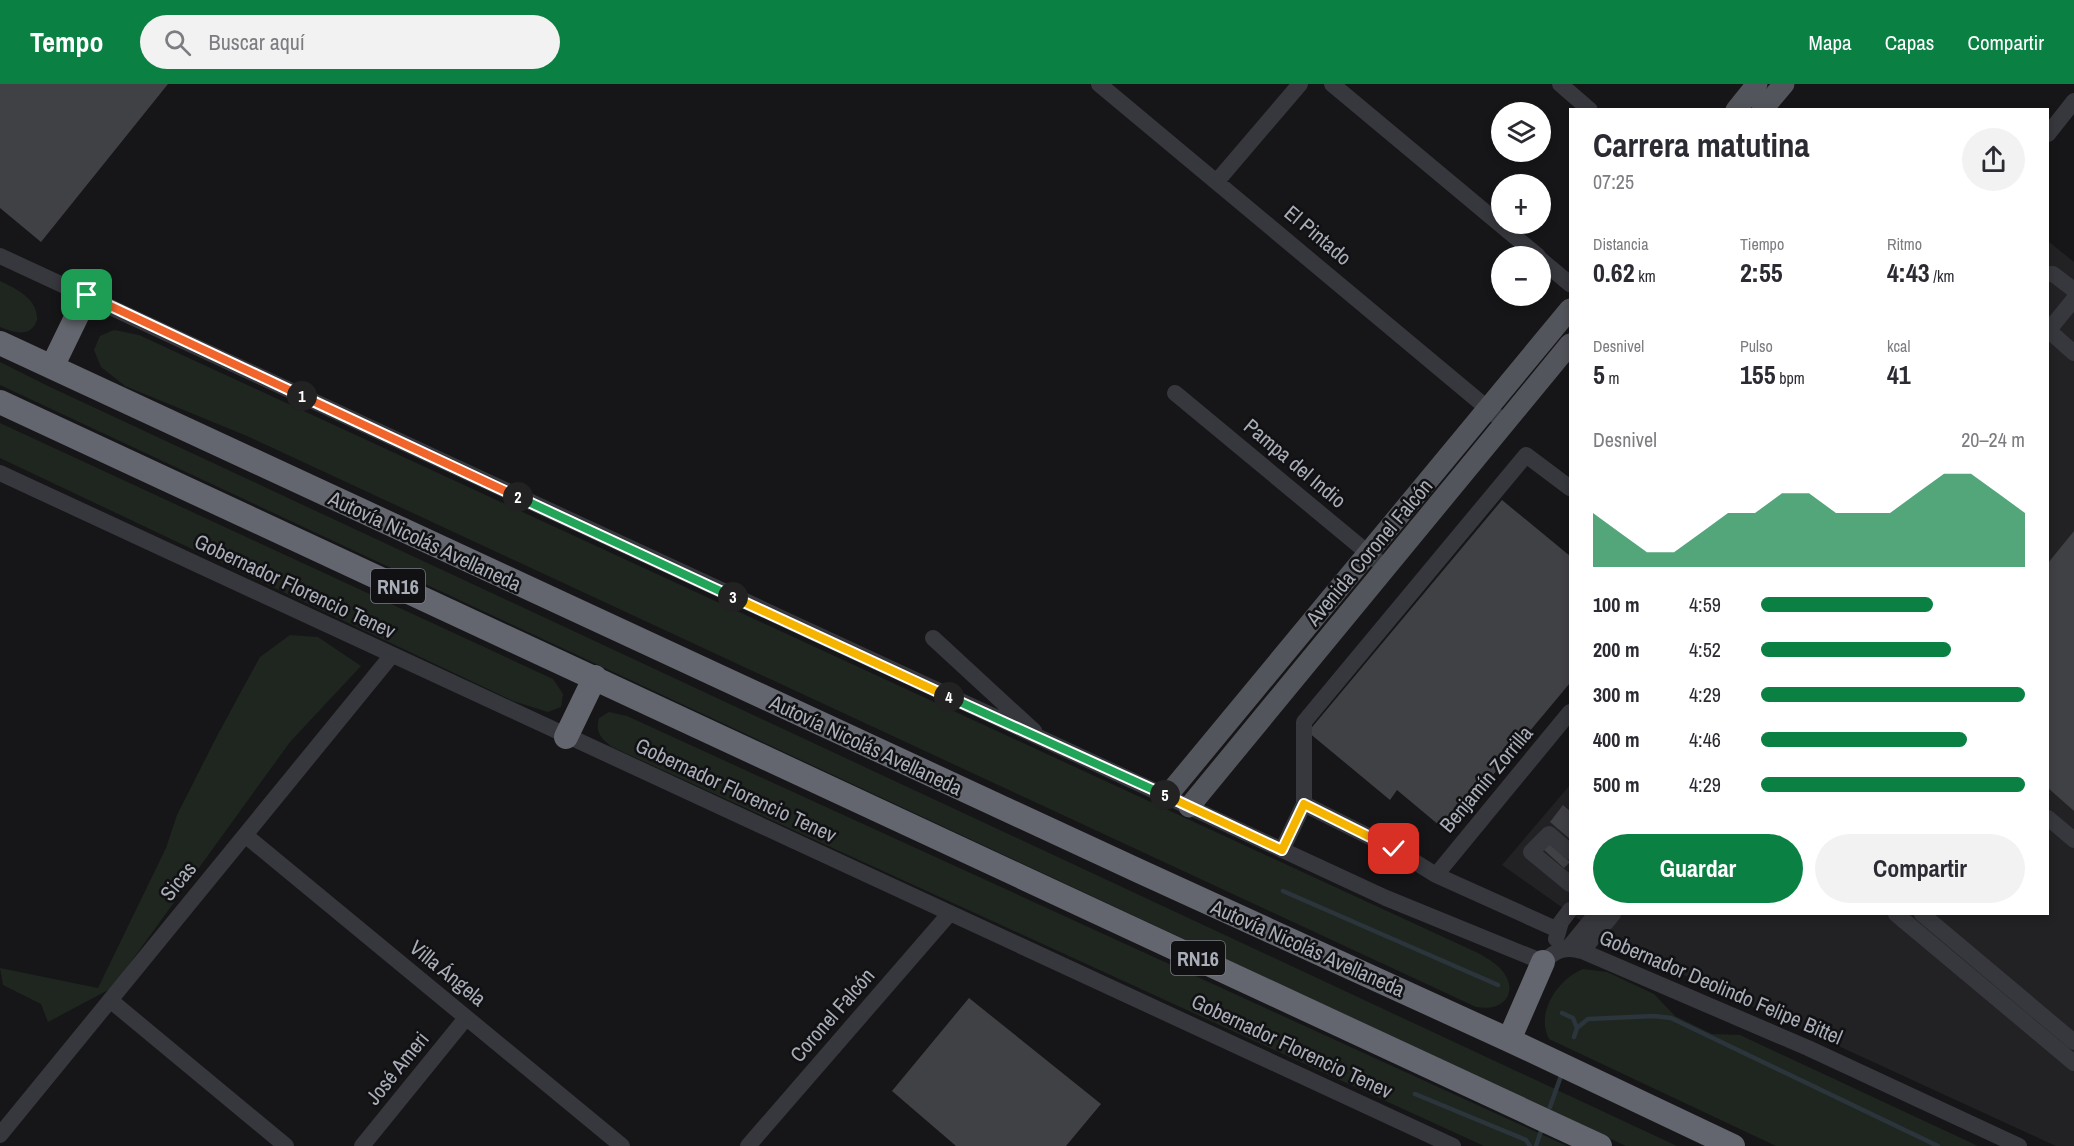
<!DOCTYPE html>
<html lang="es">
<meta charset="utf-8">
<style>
:root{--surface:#fff;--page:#f2f2f3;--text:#2b2b33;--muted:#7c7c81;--accent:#0b8043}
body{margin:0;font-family:"Archivo Narrow",sans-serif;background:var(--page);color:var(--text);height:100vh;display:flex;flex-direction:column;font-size:22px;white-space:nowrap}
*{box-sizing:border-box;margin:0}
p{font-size:20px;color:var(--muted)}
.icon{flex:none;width:33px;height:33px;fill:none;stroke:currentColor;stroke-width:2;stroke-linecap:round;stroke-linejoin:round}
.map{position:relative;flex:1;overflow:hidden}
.sheet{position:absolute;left:1569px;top:24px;width:480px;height:807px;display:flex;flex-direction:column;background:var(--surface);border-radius:0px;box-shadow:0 3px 9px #0003}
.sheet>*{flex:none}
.tools{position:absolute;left:1491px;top:18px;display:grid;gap:12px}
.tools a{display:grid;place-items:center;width:60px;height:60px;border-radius:50%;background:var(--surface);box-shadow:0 3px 9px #0003;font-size:30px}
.pin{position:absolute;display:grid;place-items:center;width:51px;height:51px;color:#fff;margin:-26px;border-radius:12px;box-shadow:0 3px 9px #0006}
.km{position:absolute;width:30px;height:30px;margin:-15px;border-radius:50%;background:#222;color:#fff;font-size:16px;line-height:30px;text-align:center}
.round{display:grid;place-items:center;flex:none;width:63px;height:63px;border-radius:32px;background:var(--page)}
.summary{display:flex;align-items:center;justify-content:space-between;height:102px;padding:0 24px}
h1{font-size:33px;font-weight:700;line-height:45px}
.figures{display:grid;grid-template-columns:repeat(3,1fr);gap:9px;height:102px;padding:6px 24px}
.figures div{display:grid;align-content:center}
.figures b{font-size:26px;font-weight:700}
.figures small{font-size:16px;font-weight:400}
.figures p{font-size:16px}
.chart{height:168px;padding:12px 24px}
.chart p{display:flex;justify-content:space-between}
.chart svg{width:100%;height:108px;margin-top:6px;fill:var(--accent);opacity:.7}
.cta{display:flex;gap:12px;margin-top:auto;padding:12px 24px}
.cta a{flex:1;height:69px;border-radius:36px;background:var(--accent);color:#fff;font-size:24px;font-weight:700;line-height:69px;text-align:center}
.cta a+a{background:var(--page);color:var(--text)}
ul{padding:0 24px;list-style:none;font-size:20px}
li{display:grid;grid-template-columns:96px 72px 1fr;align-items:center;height:45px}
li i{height:15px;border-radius:8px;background:var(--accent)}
header{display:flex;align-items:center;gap:36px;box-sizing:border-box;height:84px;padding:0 30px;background:var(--accent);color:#fff}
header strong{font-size:28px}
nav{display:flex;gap:33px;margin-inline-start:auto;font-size:21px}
.search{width:420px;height:54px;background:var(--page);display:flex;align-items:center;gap:15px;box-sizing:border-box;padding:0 21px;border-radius:33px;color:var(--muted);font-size:22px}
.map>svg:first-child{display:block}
.built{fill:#222225}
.green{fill:#1e261f}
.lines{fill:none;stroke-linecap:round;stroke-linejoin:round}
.stream{stroke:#2c353c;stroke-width:4.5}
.building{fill:#404145}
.minor{stroke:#37383d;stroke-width:16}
.major{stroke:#53555c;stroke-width:21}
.highway{stroke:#63666e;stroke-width:24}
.split-1-casing{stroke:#fff;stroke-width:12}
.split-2-casing{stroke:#fff;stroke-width:12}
.split-3-casing{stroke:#fff;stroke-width:12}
.split-4-casing{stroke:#fff;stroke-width:12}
.split-5-casing{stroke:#fff;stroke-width:12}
.split-6-casing{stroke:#fff;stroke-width:12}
.split-1{stroke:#f0652b;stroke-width:8}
.split-2{stroke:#f0652b;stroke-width:8}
.split-3{stroke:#22a559;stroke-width:8}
.split-4{stroke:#f5b400;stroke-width:8}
.split-5{stroke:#22a559;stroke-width:8}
.split-6{stroke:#f5b400;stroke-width:8}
.labels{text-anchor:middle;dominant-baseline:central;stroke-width:5;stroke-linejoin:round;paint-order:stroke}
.shield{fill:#111113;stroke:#7b7e86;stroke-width:1.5}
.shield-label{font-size:20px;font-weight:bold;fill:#a8adb8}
.street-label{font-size:21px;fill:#a8adb8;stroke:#111113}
</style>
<header>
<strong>Tempo</strong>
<div class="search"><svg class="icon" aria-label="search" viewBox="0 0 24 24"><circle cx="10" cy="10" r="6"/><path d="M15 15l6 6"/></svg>Buscar aquí</div>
<nav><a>Mapa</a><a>Capas</a><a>Compartir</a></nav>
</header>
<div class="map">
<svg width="2074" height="1062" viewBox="0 0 2074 1062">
<rect width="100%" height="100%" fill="#161618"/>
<path class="built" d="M2048 157 2074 178V1062H2056L1614 859 1571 830H2048Z
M1570 701V829L1502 781Z"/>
<path class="green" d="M0 197C17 205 38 215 37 236 31 254 14 249 0 243Z
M114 246 139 251 1478 869C1483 872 1489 875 1494 879 1521 899 1511 929 1476 923L247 352 125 302 101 283 94 266 100 252Z
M0 278 48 302 1677 1062H1626L0 301Z
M0 339 553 595 563 610 561 623 548 628 513 617 0 374Z
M290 551 318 553 361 582 290 658 112 904 48 938 41 920 3 901 0 884 98 904 166 764 177 731 218 650 260 573Z
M609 628 627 632 1567 1062H1484L612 663C601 654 595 649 599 634Z
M1583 885 1607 888 1654 910 1675 932 1712 950 1740 951 1978 1062H1776L1549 955C1535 929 1558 895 1583 885Z"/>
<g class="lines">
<path class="stream" d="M1283 807 1498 901
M1562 929 1573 934 1577 944
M1574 953 1577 944 1588 935 1654 932 1671 934 1938 1062
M1415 1010 1526 1056 1530 1062
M1550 1023 1562 989
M1536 1062 1541 1047"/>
</g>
<path class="building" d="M0 0H168L41 158 0 124Z
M1502 416 1570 472V599L1446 747 1397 706 1390 716 1308 648Z
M2074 447V727L2048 704V479Z
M1563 721 1570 727V755L1550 738Z
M1548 759 1570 778 1564 784 1543 765Z
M969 914 1101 1020 1066 1062H956L892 1007Z"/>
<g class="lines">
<path class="minor" d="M1099 0 1505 339
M1332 0 1538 172
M1560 0 1590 26
M2048 50 2074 17
M1218 96 1300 0
M0 172 1386 814 1543 878C1556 866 1565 862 1582 867L1808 964 2019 1062
M1540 175 1570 200
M2048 190H2053L2074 206
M2048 246 2074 269
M2048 247 2074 215
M1175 309 1386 484
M0 389 1453 1062
M933 554 1034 647
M1304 720 1394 765 1436 791 1558 846
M2048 734 2074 756
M245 751 622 1062
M1282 766 1304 720V638L1526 371 1570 404
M1570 768 1549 750 1531 768 1570 800
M1436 791 1570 628
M1896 830 2074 979
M1922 830 2074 958
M1556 855 1561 838 1570 826
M1569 863 1596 830
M1582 867 1613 830
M110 916 286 1062
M0 1051 392 571
M362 1062 466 934
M748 1062 950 829"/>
<path class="major" d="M1736 26 1757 0
M1762 26 1784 0
M1167 712 1570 225
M1189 723 1570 260"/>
<path class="highway" d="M0 259 1139 787 1509 956 1733 1062
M52 283 87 211
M0 318 1600 1062
M566 653 595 593
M1509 956 1543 878"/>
</g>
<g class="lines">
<g class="split-1-casing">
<path id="split-1" d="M87 211 302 312"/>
</g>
<g class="split-2-casing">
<path id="split-2" d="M302 312 518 413"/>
</g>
<g class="split-3-casing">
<path id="split-3" d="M518 413 733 513"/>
</g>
<g class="split-4-casing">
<path id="split-4" d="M733 513 949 613"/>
</g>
<g class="split-5-casing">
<path id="split-5" d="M949 613 1165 711"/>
</g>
<g class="split-6-casing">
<path id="split-6" d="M1165 711 1282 766 1304 720 1394 765"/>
</g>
<use href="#split-1" class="split-1"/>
<use href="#split-2" class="split-2"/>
<use href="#split-3" class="split-3"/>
<use href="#split-4" class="split-4"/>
<use href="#split-5" class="split-5"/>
<use href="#split-6" class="split-6"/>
</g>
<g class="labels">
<g class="shield">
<rect x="371" y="485" width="54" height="34" rx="4.5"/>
<rect x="1171" y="857" width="54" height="34" rx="4.5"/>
</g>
<g class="shield-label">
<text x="398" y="502">RN16</text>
<text x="1198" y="874">RN16</text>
</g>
<g class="street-label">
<text transform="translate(1318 151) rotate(40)">El Pintado</text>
<text transform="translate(1295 379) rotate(40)">Pampa del Indio</text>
<text transform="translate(425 457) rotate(25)">Autovía Nicolás Avellaneda</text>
<text transform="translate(1369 468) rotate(-50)">Avenida Coronel Falcón</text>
<text transform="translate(295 502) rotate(25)">Gobernador Florencio Tenev</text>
<text transform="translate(866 661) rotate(25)">Autovía Nicolás Avellaneda</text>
<text transform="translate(1486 695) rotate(-50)">Benjamín Zorrilla</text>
<text transform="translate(736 706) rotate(25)">Gobernador Florencio Tenev</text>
<text transform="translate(178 797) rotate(-51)">Sicas</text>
<text transform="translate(1308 864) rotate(24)">Autovía Nicolás Avellaneda</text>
<text transform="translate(448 889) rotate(39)">Villa Ángela</text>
<text transform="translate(1721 903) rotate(23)">Gobernador Deolindo Felipe Bittel</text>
<text transform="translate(832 931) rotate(-49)">Coronel Falcón</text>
<text transform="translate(1292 962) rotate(25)">Gobernador Florencio Tenev</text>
<text transform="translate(397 984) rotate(-51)">José Ameri</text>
</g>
</g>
</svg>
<div class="tools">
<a><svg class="icon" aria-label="layers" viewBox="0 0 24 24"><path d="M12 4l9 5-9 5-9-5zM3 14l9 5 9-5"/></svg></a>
<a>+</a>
<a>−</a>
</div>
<div class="pin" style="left:87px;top:211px;background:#1e9e55"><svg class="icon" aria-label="arrive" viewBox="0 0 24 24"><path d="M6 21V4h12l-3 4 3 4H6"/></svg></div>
<div class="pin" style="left:1394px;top:765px;background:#d93025"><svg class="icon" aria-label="check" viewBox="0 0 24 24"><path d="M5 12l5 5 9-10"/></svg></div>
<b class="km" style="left:302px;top:312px">1</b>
<b class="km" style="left:518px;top:413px">2</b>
<b class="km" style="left:733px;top:513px">3</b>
<b class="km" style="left:949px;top:613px">4</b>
<b class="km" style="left:1165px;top:711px">5</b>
<section class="sheet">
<div class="summary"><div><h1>Carrera matutina</h1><p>07:25</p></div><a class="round"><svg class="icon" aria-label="share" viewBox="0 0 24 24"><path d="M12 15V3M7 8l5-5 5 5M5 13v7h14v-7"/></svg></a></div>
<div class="figures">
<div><p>Distancia</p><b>0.62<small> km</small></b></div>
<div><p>Tiempo</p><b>2:55</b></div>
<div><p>Ritmo</p><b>4:43<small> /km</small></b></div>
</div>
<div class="figures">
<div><p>Desnivel</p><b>5<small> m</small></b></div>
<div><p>Pulso</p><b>155<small> bpm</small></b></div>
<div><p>kcal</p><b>41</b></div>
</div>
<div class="chart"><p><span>Desnivel</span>20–24 m</p>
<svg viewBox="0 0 160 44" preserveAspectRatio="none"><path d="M0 44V22L10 30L20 38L30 38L40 30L50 22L60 22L70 14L80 14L90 22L100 22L110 22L120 14L130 6L140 6L150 14L160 22V44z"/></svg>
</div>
<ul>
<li><b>100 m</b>4:59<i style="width:65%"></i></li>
<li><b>200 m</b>4:52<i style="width:72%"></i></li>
<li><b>300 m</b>4:29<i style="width:100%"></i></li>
<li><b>400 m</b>4:46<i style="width:78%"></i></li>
<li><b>500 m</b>4:29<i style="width:100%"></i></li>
</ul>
<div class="cta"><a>Guardar</a><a>Compartir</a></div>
</section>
</div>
